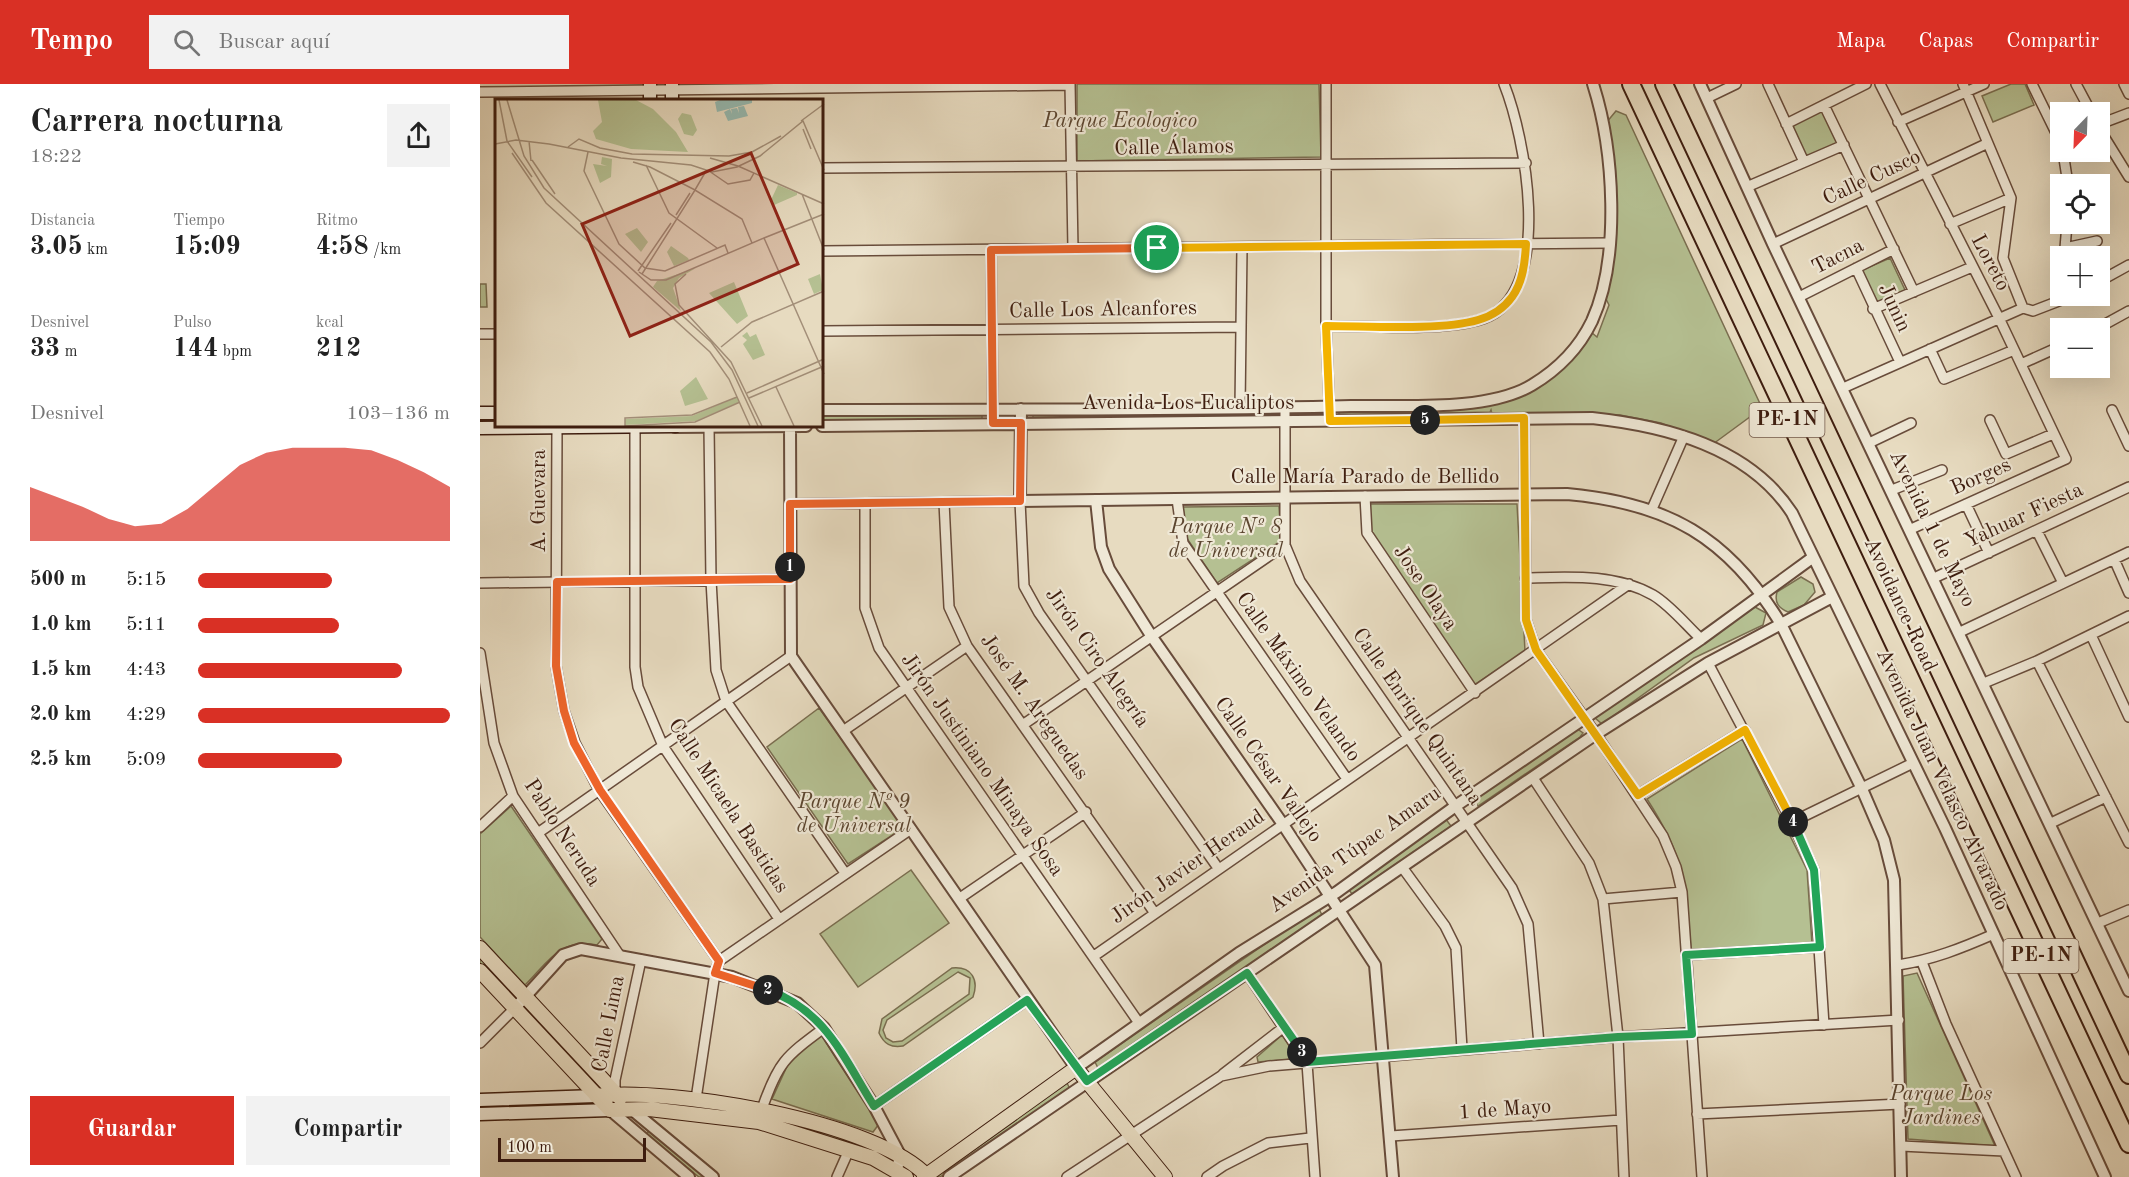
<!DOCTYPE html>
<html lang="es">
<meta charset="utf-8">
<style>
:root{--surface:#fff;--page:#f2f2f2;--text:#222;--muted:#767676;--accent:#d93025}
body{margin:0;font-family:"Old Standard TT",serif;background:var(--page);color:var(--text);height:100vh;display:flex;flex-direction:column;font-size:22px;white-space:nowrap}
*{box-sizing:border-box;margin:0}
p{font-size:20px;color:var(--muted)}
.icon{flex:none;width:33px;height:33px;fill:none;stroke:currentColor;stroke-width:2;stroke-linecap:round;stroke-linejoin:round}
.map{position:relative;flex:1;overflow:hidden}
.sheet{display:flex;flex-direction:column;background:var(--surface);width:480px}
.sheet>*{flex:none}
.needle{width:39px;rotate:203deg}
.tools{position:absolute;left:1570px;top:18px;display:grid;gap:12px}
.tools a{display:grid;place-items:center;width:60px;height:60px;border-radius:0px;background:var(--surface);box-shadow:0 6px 24px #0002;font-size:30px}
.scale{position:absolute;left:18px;bottom:15px;width:148px;box-sizing:border-box;padding-left:6px;border:3px solid #3e1d0f;border-top:0;font-size:16px;line-height:21px;white-space:nowrap;color:#3e1d0f;-webkit-text-stroke:4px #efe8d6;paint-order:stroke}
.pin{position:absolute;display:grid;place-items:center;width:51px;height:51px;color:#fff;margin:-26px;border:3px solid #fff;border-radius:50%;box-shadow:0 2px 6px #0007}
.km{position:absolute;width:30px;height:30px;margin:-15px;border-radius:50%;background:#222;color:#fff;font-size:16px;line-height:30px;text-align:center}
.round{display:grid;place-items:center;flex:none;width:63px;height:63px;border-radius:0px;background:var(--page)}
.summary{display:flex;align-items:center;justify-content:space-between;height:102px;padding:0 30px}
h1{font-size:33px;font-weight:600;line-height:45px}
.metrics{display:grid;grid-template-columns:repeat(3,1fr);gap:9px;height:102px;padding:6px 30px}
.metrics div{display:grid;align-content:center}
.metrics b{font-size:26px;font-weight:600}
.metrics small{font-size:16px;font-weight:400}
.metrics p{font-size:16px}
.chart{height:168px;padding:12px 30px}
.chart p{display:flex;justify-content:space-between}
.chart svg{width:100%;height:108px;margin-top:6px;fill:var(--accent);opacity:.7}
.primary-button{display:flex;gap:12px;margin-top:auto;padding:12px 30px}
.primary-button a{flex:1;height:69px;border-radius:0px;background:var(--accent);color:#fff;font-size:24px;font-weight:600;line-height:69px;text-align:center}
.primary-button a+a{background:var(--page);color:var(--text)}
ul{padding:0 30px;list-style:none;font-size:20px}
li{display:grid;grid-template-columns:96px 72px 1fr;align-items:center;height:45px}
li i{height:15px;border-radius:8px;background:var(--accent)}
header{display:flex;align-items:center;gap:36px;box-sizing:border-box;height:84px;padding:0 30px;background:var(--accent);color:#fff}
header strong{font-size:28px}
nav{display:flex;gap:33px;margin-inline-start:auto;font-size:21px}
.search{width:420px;height:54px;background:var(--page);display:flex;align-items:center;gap:15px;box-sizing:border-box;padding:0 21px;border-radius:0px;color:var(--muted);font-size:22px}
main{display:flex;flex:1;min-height:0}
.map>svg:first-child{display:block}
.green{fill:#b5c092;stroke:#7a6e50;stroke-width:1.5;fill-rule:evenodd}
.lines{fill:none;stroke-linecap:round;stroke-linejoin:round}
.minor-casing{stroke:#684c3b;stroke-width:12}
.tertiary-casing{stroke:#684c3b;stroke-width:14}
.secondary-casing{stroke:#3e1d0f;stroke-width:15}
.primary-casing{stroke:#3e1d0f;stroke-width:16}
.motorway-casing{stroke:#3e1d0f;stroke-width:20}
.minor{stroke:#efe8d6;stroke-width:9}
.tertiary{stroke:#efe8d6;stroke-width:10}
.secondary{stroke:#efe8d6;stroke-width:12}
.primary{stroke:#e7dbc0;stroke-width:14}
.motorway{stroke:#e7dbc0;stroke-width:16}
.split-1-casing{stroke:#fff;stroke-width:12}
.split-2-casing{stroke:#fff;stroke-width:12}
.split-3-casing{stroke:#fff;stroke-width:12}
.split-4-casing{stroke:#fff;stroke-width:12}
.split-5-casing{stroke:#fff;stroke-width:12}
.split-6-casing{stroke:#fff;stroke-width:12}
.split-1{stroke:#f0652b;stroke-width:8}
.split-2{stroke:#f0652b;stroke-width:8}
.split-3{stroke:#22a559;stroke-width:8}
.split-4{stroke:#22a559;stroke-width:8}
.split-5{stroke:#f5b400;stroke-width:8}
.split-6{stroke:#f5b400;stroke-width:8}
.labels{text-anchor:middle;dominant-baseline:central;stroke-width:4.5;stroke-linejoin:round;paint-order:stroke}
.shield{fill:#efe8d6;stroke:#735a4b;stroke-width:1.5}
.shield-label{font-size:20px;font-weight:bold;fill:#3e1d0f}
.park-label{font-size:21px;font-style:italic;fill:#5c4630;stroke:#efe8d6}
.street-label{font-size:21px;fill:#3e1d0f;stroke:#efe8d6}
.inset-road{fill:none;stroke:#a38f79;stroke-width:1.5}
.view{fill:#8f2418;fill-opacity:0.15;stroke:#8f2418;stroke-width:3}
.inset-edge{fill:none;stroke:#3e1d0f;stroke-width:3}
</style>
<header>
<strong>Tempo</strong>
<div class="search"><svg class="icon" aria-label="search" viewBox="0 0 24 24"><circle cx="10" cy="10" r="6"/><path d="M15 15l6 6"/></svg>Buscar aquí</div>
<nav><a>Mapa</a><a>Capas</a><a>Compartir</a></nav>
</header>
<main>
<section class="sheet">
<div class="summary"><div><h1>Carrera nocturna</h1><p>18:22</p></div><a class="round"><svg class="icon" aria-label="share" viewBox="0 0 24 24"><path d="M12 15V3M7 8l5-5 5 5M5 13v7h14v-7"/></svg></a></div>
<div class="metrics">
<div><p>Distancia</p><b>3.05<small> km</small></b></div>
<div><p>Tiempo</p><b>15:09</b></div>
<div><p>Ritmo</p><b>4:58<small> /km</small></b></div>
</div>
<div class="metrics">
<div><p>Desnivel</p><b>33<small> m</small></b></div>
<div><p>Pulso</p><b>144<small> bpm</small></b></div>
<div><p>kcal</p><b>212</b></div>
</div>
<div class="chart"><p><span>Desnivel</span>103–136 m</p>
<svg viewBox="0 0 160 44" preserveAspectRatio="none"><path d="M0 44V22L10 26L20 30L30 35L40 38L50 37L60 31L70 22L80 13L90 8L100 6L110 6L120 6L130 7L140 11L150 16L160 22V44z"/></svg>
</div>
<ul>
<li><b>500 m</b>5:15<i style="width:53%"></i></li>
<li><b>1.0 km</b>5:11<i style="width:56%"></i></li>
<li><b>1.5 km</b>4:43<i style="width:81%"></i></li>
<li><b>2.0 km</b>4:29<i style="width:100%"></i></li>
<li><b>2.5 km</b>5:09<i style="width:57%"></i></li>
</ul>
<div class="primary-button"><a>Guardar</a><a>Compartir</a></div>
</section>
<div class="map">
<svg width="1649" height="1093" viewBox="0 0 1649 1093">
<rect width="100%" height="100%" fill="#e7dbc0"/>
<filter id="stains"><feTurbulence type="fractalNoise" baseFrequency=".00333" numOctaves="4"/><feColorMatrix values="0 0 0 0 .2 0 0 0 0 .09 0 0 0 0 .02 0 0 0 .5 -.17"/></filter>
<radialGradient id="worn" r=".72"><stop offset=".6" stop-color="#630" stop-opacity="0"/><stop offset="1" stop-color="#630" stop-opacity=".3"/></radialGradient>
<path class="green" d="M597 0H839L841 73 597 77Z
M1531 0H1545L1554 21 1513 38 1502 12Z
M1341 25 1358 61 1327 75 1311 40Z
M1136 27 1146 31 1282 324 1233 360 1181 339 1140 331 1012 330 1011 326 1010 328 859 331V327C923 325 1016 335 1069 296 1087 284 1099 265 1111 248L1117 253 1129 221 1125 213 1130 183 1126 39Z
M1410 174 1425 206 1395 221 1380 187Z
M0 200H6L7 223H0Z
M797 327 795 332 553 334V330Z
M502 330V335L342 337V332Z
M888 420H1037L1045 567 994 601 888 444Z
M799 422 801 457 737 499 706 453 703 423Z
M1321 493 1333 500 1335 508 1324 521 1308 528C1299 524 1294 519 1297 508Z
M1275 523 1286 529 1283 541 1214 574 1122 640 1114 633Z
M339 624 425 743 368 780 287 663Z
M1096 644 1103 649 1100 653 998 722 993 715Z
M1262 655 1327 786 1332 860 1211 867C1206 799 1205 774 1167 715Z
M31 722 122 855 117 861C80 854 69 877 45 901L0 853V750Z
M965 734 971 742 872 810 867 803Z
M431 786 469 839 378 903 340 850Z
M838 823 842 831 618 984 615 978Z
M0 872 125 1004 117 1008 0 882Z
M472 884C492 882 499 896 493 913L423 962C411 964 404 960 399 949L402 935ZM478 888 490 894 489 910 422 957 413 958 406 954 403 946 407 936Z
M1437 889 1515 1062 1428 1055 1423 892Z
M340 949 399 1040 393 1048 292 1015 309 978Z
M802 951 814 969 815 975 778 978 777 973Z
M586 997 590 1005 460 1093H451Z
M112 1016 115 1023 0 1025V1019Z
M160 1016 286 1030 396 1063V1068L160 1020Z
M169 1046 229 1093H219L166 1052Z"/>
<g class="lines">
<g class="minor-casing">
<path id="minor" d="M590 0 593 165
M846 0V242L850 337
M1288 0 1324 78
M1400 0 1519 234 1586 375 1431 445
M1483 0 1531 114 1523 174 1543 224
M1552 0 1581 59
M1596 0 1611 28
M1644 0 1649 10
M0 8 590 1
M1227 14 1256 0
M1344 21 1434 208
M1418 38 1504 0
M1306 40 1386 0
M1620 40 1649 29
M1620 46 1649 93
M1583 68 1588 100
M342 84 1046 79
M1269 102 1364 61
M1470 140 1531 114
M1587 140 1585 164 1617 157
M1293 160 1506 60
M511 166 513 339
M342 167 1130 159
M1376 184 1420 278
M1620 197 1649 181
M1319 213 1414 165
M1543 224 1553 227 1592 212
M1393 225 1492 183
M846 242C887 242 976 249 1010 232 1073 200 1045 52 1024 0
M1618 244 1649 227
M342 247 761 243
M0 250H16
M1450 265 1464 295 1534 266
M1541 280 1581 262
M1363 304 1543 224
M760 324 762 164
M805 324V461L820 497 1032 804 1048 840 1059 960
M1632 326 1649 362
M1044 334 1046 536 1056 566 1116 650 1183 752 1196 783 1202 808 1222 1093
M1510 336 1526 370 1573 350
M77 343 76 582 84 627 95 659 119 706 239 877
M155 343V583L158 603 183 662 299 835
M229 343 231 496 236 586 246 617 365 789
M1389 359 1431 339
M1412 406 1462 386
M885 412 887 449 995 609
M697 415 703 459 867 695
M464 418 469 523 487 562 674 828
M385 419V524L399 564 659 939
M310 420 540 417 544 502 559 529 738 784
M1486 420 1509 469
M1172 425 1204 352
M1557 447 1583 499
M1634 475 1649 509
M1045 494C1087 493 1135 489 1173 511 1190 521 1206 541 1221 555
M1454 494 1649 403
M0 499 310 495
M1480 548 1649 468
M1611 551 1649 633
M0 569 14 659 33 712 140 872
M1557 577 1649 759
M1228 579 1312 738 1334 786 1344 941
M1504 599 1557 577 1649 532
M544 640 805 461
M363 647 487 562
M1053 694 1109 779 1123 815 1138 953 1144 1093
M1158 711 1265 646
M1312 738 1433 679
M1571 739 1626 713
M0 743 33 712
M58 749 311 572
M922 783 965 842 976 864 982 965
M480 814 606 728
M1123 815 1202 808
M1618 839 1649 826
M1206 871 1340 863
M614 872 1149 500
M1442 878 1466 940 1536 1093
M1418 881C1452 876 1482 864 1514 850
M767 889 827 979 835 1093
M0 959 35 924
M743 990 804 943
M135 1009V996L161 876
M216 1015 235 889 239 877 431 745
M394 1022 547 916
M282 1025C298 978 305 973 344 944
M1217 1030 1420 1020
M911 1052 1141 1036
M1421 1062 1524 1067
M357 1093 369 1066
M587 1093 741 992 789 982 1138 953 1419 936
M727 1093 743 1082 788 1059 830 1054"/>
</g>
<g class="tertiary-casing">
<path id="tertiary" d="M1220 0 1293 160 1649 907
M541 325 540 417 1087 410C1188 419 1248 453 1301 540L1382 705 1404 756 1414 796 1421 1093
M342 326C518 325 695 327 871 322 923 321 1007 328 1052 301 1077 286 1099 264 1112 237 1141 173 1134 66 1113 0
M310 342 311 572 596 984 759 869 857 808 977 721 1221 555 1332 474
M342 342 1112 334C1186 342 1269 363 1312 429L1465 744 1625 1093
M195 343 326 342
M616 416 621 463 629 485 672 553 802 739 895 881 913 1093
M35 924 83 871 101 865 252 893 317 919 344 944 394 1022 420 1071 417 1086
M151 1025 233 1093
M130 1026 209 1093
M469 1093 1116 650 1228 579 1352 513"/>
</g>
<g class="secondary-casing">
<path id="secondary" d="M170 0V16
M192 0V16
M0 329H16
M0 344 195 342
M0 1016 116 1012
M0 1030 130 1026"/>
</g>
<g class="primary-casing">
<path id="primary" d="M0 864 140 1014
M0 887 130 1026 169 1025 279 1038 393 1074 426 1093
M116 1012C190 1003 397 1037 448 1093
M444 1093 596 984 685 1093"/>
</g>
<g class="motorway-casing">
<path id="motorway" d="M1151 0 1649 1060
M1184 0 1649 991"/>
</g>
<use href="#minor" class="minor"/>
<use href="#tertiary" class="tertiary"/>
<use href="#secondary" class="secondary"/>
<use href="#primary" class="primary"/>
<use href="#motorway" class="motorway"/>
</g>
<g class="lines">
<g class="split-1-casing">
<path id="split-1" d="M310 483V420L540 417 541 339H513L511 166 677 164"/>
</g>
<g class="split-2-casing">
<path id="split-2" d="M288 906 235 889 239 877 120 706 94 659 84 627 76 582 77 498 310 495V483"/>
</g>
<g class="split-3-casing">
<path id="split-3" d="M288 906C346 927 363 973 394 1022L547 916 607 997 767 889 822 968"/>
</g>
<g class="split-4-casing">
<path id="split-4" d="M822 968 827 978 1138 953 1212 950 1206 871 1340 863 1334 786 1313 738"/>
</g>
<g class="split-5-casing">
<path id="split-5" d="M945 336 1044 334 1046 536 1056 566 1158 711 1265 646 1313 738"/>
</g>
<g class="split-6-casing">
<path id="split-6" d="M677 164 1046 160C1045 178 1043 198 1032 213 1024 224 1012 232 998 236 960 247 888 242 846 242L850 337 945 336"/>
</g>
<use href="#split-1" class="split-1"/>
<use href="#split-2" class="split-2"/>
<use href="#split-3" class="split-3"/>
<use href="#split-4" class="split-4"/>
<use href="#split-5" class="split-5"/>
<use href="#split-6" class="split-6"/>
</g>
<g class="labels">
<g class="shield">
<rect x="1269.5" y="319" width="75" height="34" rx="4.5"/>
<rect x="1523.5" y="855" width="75" height="34" rx="4.5"/>
</g>
<g class="shield-label">
<text x="1307" y="336">PE-1N</text>
<text x="1561" y="872">PE-1N</text>
</g>
<g class="park-label">
<text x="640" y="37">Parque Ecologico</text>
<text x="746" y="443">Parque Nº 8<tspan x="746" dy="24">de Universal</tspan></text>
<text x="374" y="718">Parque Nº 9<tspan x="374" dy="24">de Universal</tspan></text>
<text x="1461" y="1010">Parque Los<tspan x="1461" dy="24">Jardines</tspan></text>
</g>
<g class="street-label">
<text transform="translate(694 64) rotate(-1)">Calle Álamos</text>
<text transform="translate(1392 94) rotate(-25)">Calle Cusco</text>
<text transform="translate(1358 173) rotate(-27)">Tacna</text>
<text transform="translate(1510 179) rotate(62)">Loreto</text>
<text transform="translate(1414 224) rotate(65)">Junin</text>
<text transform="translate(623 226) rotate(-1)">Calle Los Alcanfores</text>
<text x="708" y="319">Avenida Los Eucaliptos</text>
<text x="885" y="393">Calle María Parado de Bellido</text>
<text transform="translate(1501 393) rotate(-24)">Borges</text>
<text transform="translate(59 417) rotate(-90)">A. Guevara</text>
<text transform="translate(1544 432) rotate(-25)">Yahuar Fiesta</text>
<text transform="translate(1452 445) rotate(64)">Avenida 1 de Mayo</text>
<text transform="translate(945 504) rotate(56)">Jose Olaya</text>
<text transform="translate(1420 521) rotate(65)">Avoidance Road</text>
<text transform="translate(617 574) rotate(55)">Jirón Ciro Alegría</text>
<text transform="translate(818 593) rotate(55)">Calle Máximo Velando</text>
<text transform="translate(554 623) rotate(55)">José M. Areguedas</text>
<text transform="translate(937 633) rotate(55)">Calle Enrique Quintana</text>
<text transform="translate(502 681) rotate(55)">Jirón Justiniano Minaya Sosa</text>
<text transform="translate(788 686) rotate(55)">Calle César Vallejo</text>
<text transform="translate(1462 696) rotate(65)">Avenida Juan Velasco Alvarado</text>
<text transform="translate(248 722) rotate(57)">Calle Micaela Bastidas</text>
<text transform="translate(82 749) rotate(57)">Pablo Neruda</text>
<text transform="translate(875 766) rotate(-35)">Avenida Túpac Amaru</text>
<text transform="translate(708 783) rotate(-35)">Jirón Javier Heraud</text>
<text transform="translate(129 940) rotate(-79)">Calle Lima</text>
<text transform="translate(1025 1026) rotate(-4)">1 de Mayo</text>
</g>
</g>
<g transform="translate(15 15)">
<rect width="328" height="328" fill="#e7dbc0"/>
<path d="M103 1H141L158 10 181 33 193 53 136 50 101 40 98 32 107 23ZM187 14 196 16 202 31 198 37 189 35 183 20ZM107 58 117 60 116 78 105 84 98 65 112 67 106 65ZM283 86 302 94V96L279 106 276 101ZM142 129 153 143 146 153 130 135ZM176 147 193 159 194 161 179 167 172 153ZM201 169 184 179 178 189 186 212 158 188 162 182ZM325 175 328 191 319 195 313 180ZM239 183 253 217 242 225 214 194ZM252 233 255 238 261 235 270 256 258 261 248 245 252 241 247 237ZM201 278 213 300 190 307 185 292ZM242 298 244 303 201 322 130 326V320L197 317Z" fill="#b5c092"/>
<path d="M257 1V4L222 13 220 3 225 1ZM249 7 253 17 233 22 229 13 235 10 237 15 236 10 242 9 244 14 243 8Z" fill="#97bbb2"/>
<path class="inset-road" d="M4 1 12 42M12 1 29 57 49 89 216 243 237 271 263 327M306 22 329 5M308 30 316 50M12 42 37 78M34 42 36 62M0 45 21 41 54 45 126 59 196 66 217 73 242 68 265 57 308 22 329 71M73 48 84 40 105 49 137 55 234 57 257 53 286 37M93 53 89 72 124 145 150 169 170 172 230 146 233 154M17 54 51 104 215 253 234 280 255 327M215 59 243 67M37 61 60 95M138 63 155 68 200 91 211 72M151 66 174 114 222 149M243 67 329 105M214 72 233 85 255 81 259 74M307 95 329 151M329 115 269 139 329 275M181 116 195 94M143 172 176 124M144 173 156 181H171L269 139M147 175 200 91 247 120 257 144M191 175 180 185 184 206 236 263 267 327M226 248 257 223 329 192M281 288 299 327M252 294 329 260M242 298 197 316 130 319V327L200 323 245 303M254 299 329 267"/>
<path class="view" d="M256 54 303 165 135 237 87 125Z"/>
<rect width="328" height="328" class="inset-edge"/>
</g>
<rect width="100%" height="100%" filter="url(#stains)"/>
<rect width="100%" height="100%" fill="url(#worn)"/>
</svg>
<div class="tools">
<a><svg class="needle" viewBox="-14 -14 28 28"><path d="M0-13l5 13h-10z" fill="#e53935"/><path d="M0 13l5-13h-10z" fill="#767676"/></svg></a>
<a><svg class="icon" aria-label="locate" viewBox="0 0 24 24"><circle cx="12" cy="12" r="6"/><path d="M12 2v4M12 18v4M2 12h4M18 12h4"/></svg></a>
<a>+</a>
<a>−</a>
</div>
<div class="scale">100 m</div>
<div class="pin" style="left:677px;top:164px;background:#1e9e55"><svg class="icon" aria-label="arrive" viewBox="0 0 24 24"><path d="M6 21V4h12l-3 4 3 4H6"/></svg></div>
<b class="km" style="left:310px;top:483px">1</b>
<b class="km" style="left:288px;top:906px">2</b>
<b class="km" style="left:822px;top:968px">3</b>
<b class="km" style="left:1313px;top:738px">4</b>
<b class="km" style="left:945px;top:336px">5</b>
</div>
</main>
